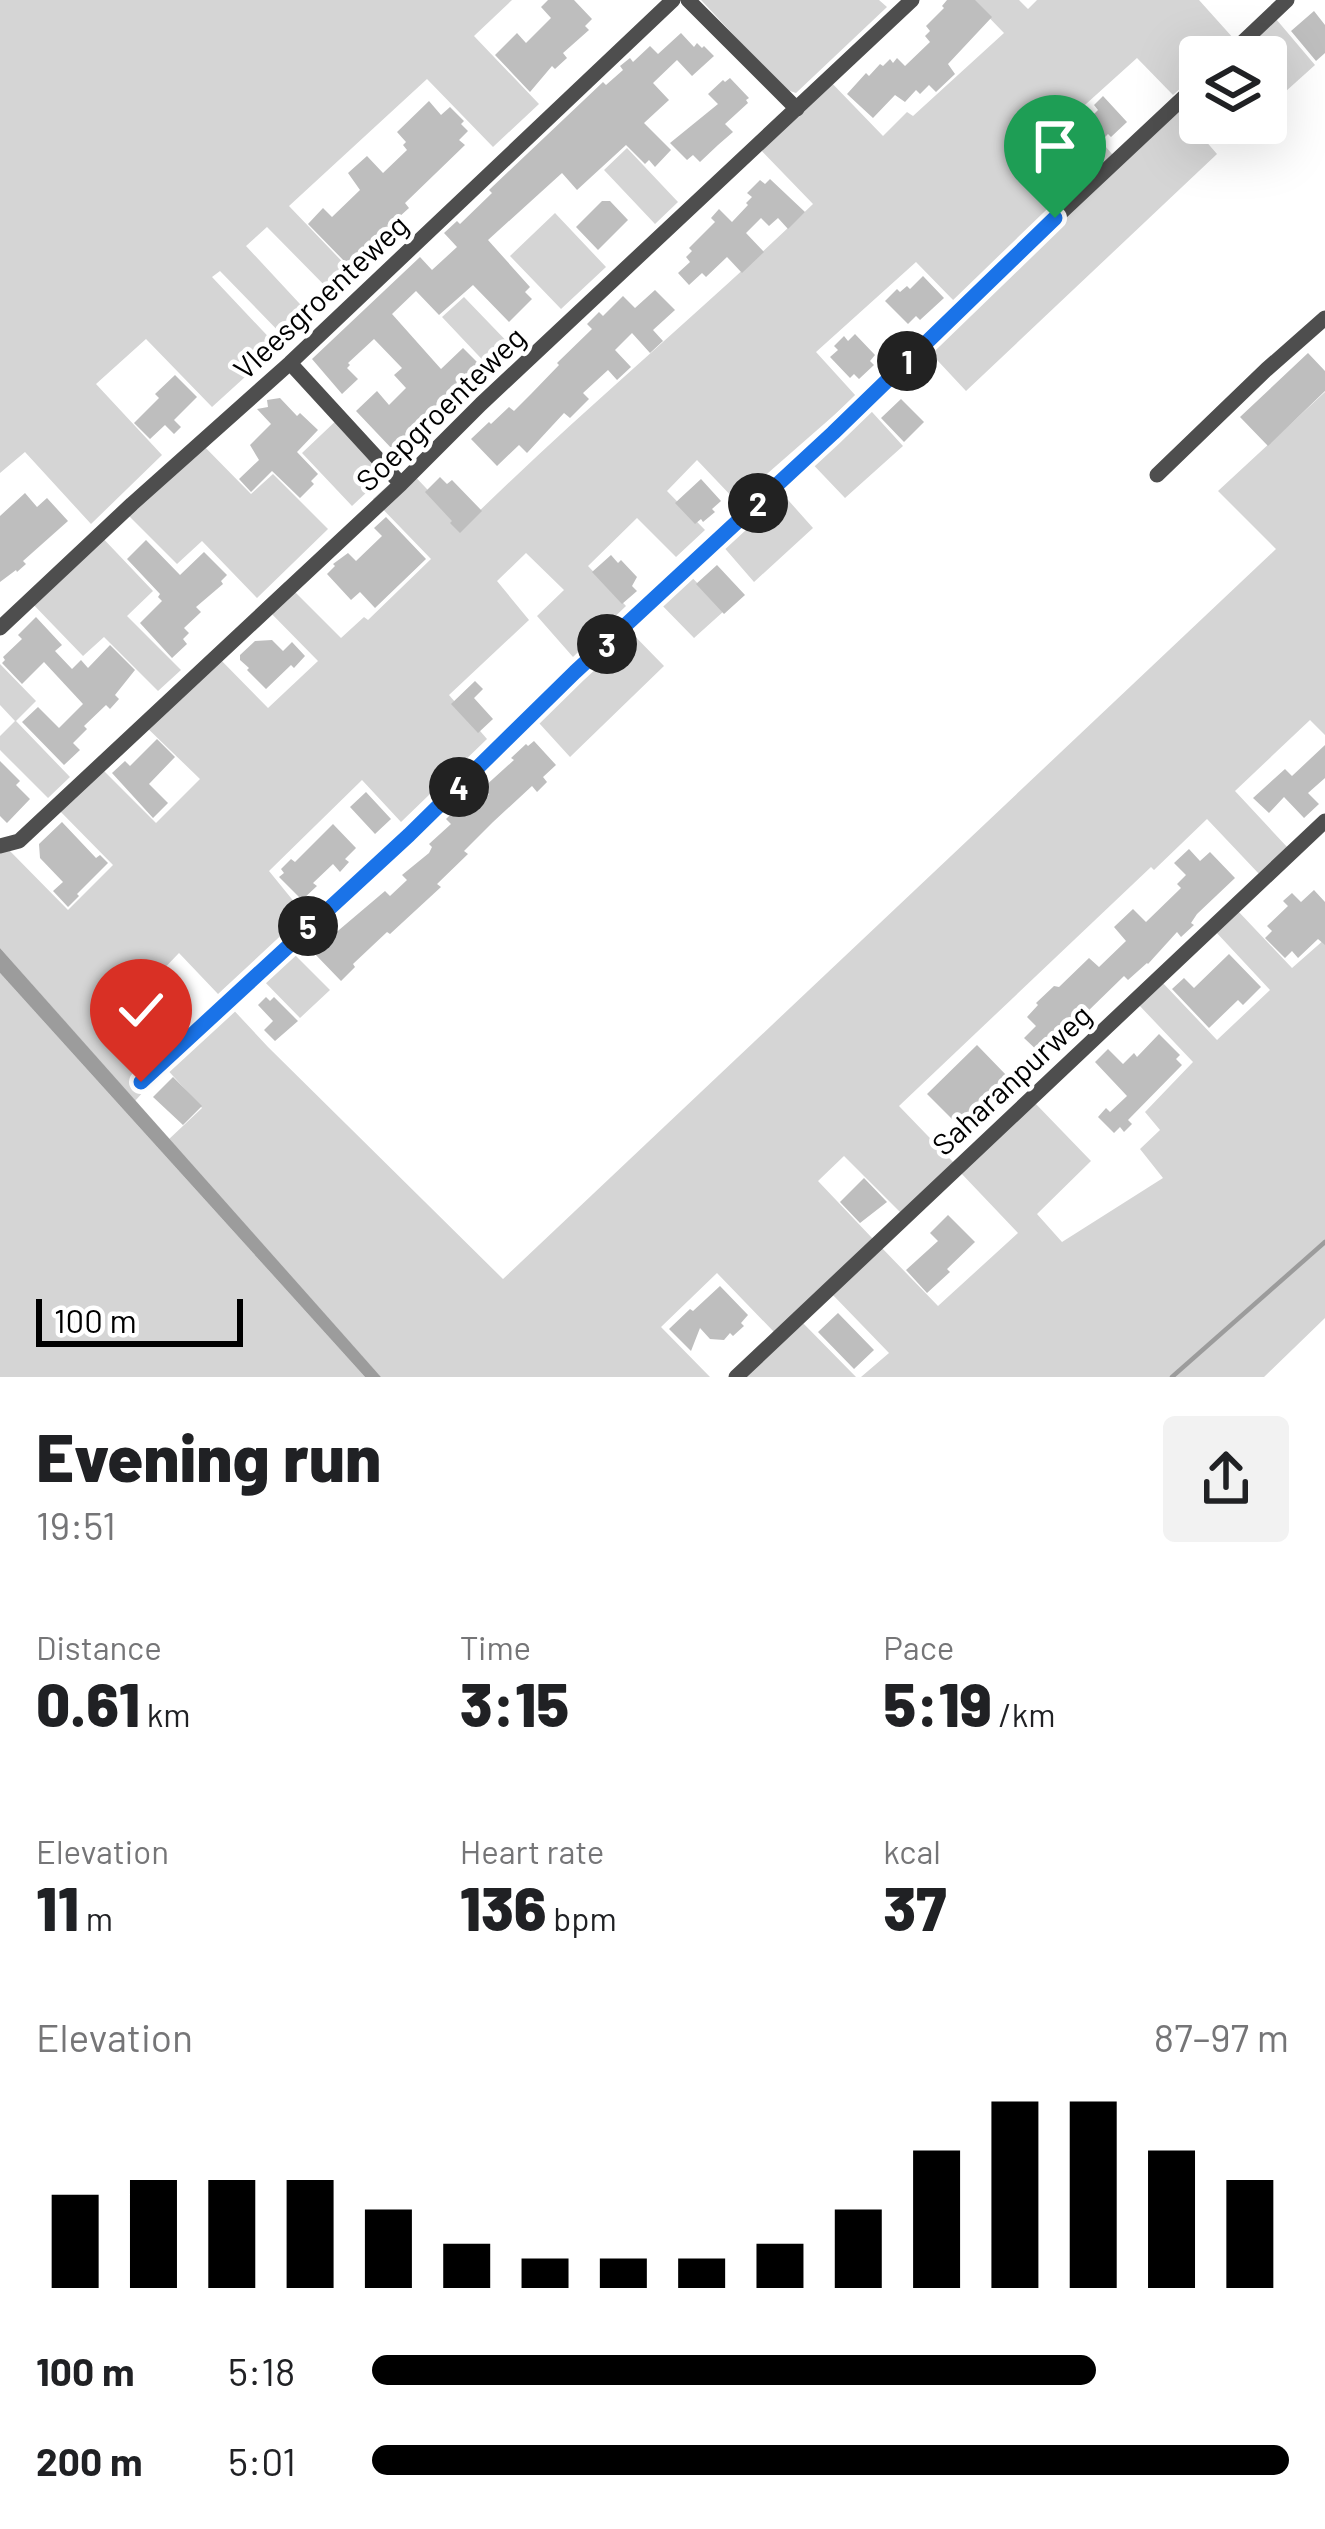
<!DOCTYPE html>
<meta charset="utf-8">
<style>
:root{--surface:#fff;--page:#f2f2f2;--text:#202124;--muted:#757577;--accent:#000}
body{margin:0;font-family:Barlow,sans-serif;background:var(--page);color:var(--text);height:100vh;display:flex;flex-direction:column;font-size:45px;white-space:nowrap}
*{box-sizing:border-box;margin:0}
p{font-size:39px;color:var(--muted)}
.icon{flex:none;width:66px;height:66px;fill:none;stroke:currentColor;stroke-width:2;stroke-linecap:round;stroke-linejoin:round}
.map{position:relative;height:1377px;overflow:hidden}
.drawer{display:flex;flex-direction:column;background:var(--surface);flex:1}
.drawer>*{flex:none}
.buttons{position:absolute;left:1179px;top:36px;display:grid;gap:24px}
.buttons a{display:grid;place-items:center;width:108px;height:108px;border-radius:12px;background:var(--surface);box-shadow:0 12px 48px #0002;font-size:60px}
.scale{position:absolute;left:36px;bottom:30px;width:207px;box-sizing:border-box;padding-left:12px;border:6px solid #000;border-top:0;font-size:33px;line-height:42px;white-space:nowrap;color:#000;-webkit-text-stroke:9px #fff;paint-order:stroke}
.pin{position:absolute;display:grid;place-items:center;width:102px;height:102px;color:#fff;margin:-123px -51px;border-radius:50% 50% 50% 0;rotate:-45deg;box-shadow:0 0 12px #0007}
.pin .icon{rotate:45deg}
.km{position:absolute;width:60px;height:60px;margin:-30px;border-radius:50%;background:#222;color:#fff;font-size:33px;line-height:60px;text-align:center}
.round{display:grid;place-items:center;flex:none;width:126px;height:126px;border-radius:12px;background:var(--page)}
.headline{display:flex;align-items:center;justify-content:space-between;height:204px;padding:0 36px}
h1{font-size:66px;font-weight:800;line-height:90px}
.metrics{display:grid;grid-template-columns:repeat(3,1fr);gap:18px;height:204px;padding:12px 36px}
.metrics div{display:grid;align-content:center}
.metrics b{font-size:60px;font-weight:800}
.metrics small{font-size:33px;font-weight:400}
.metrics p{font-size:33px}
.chart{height:336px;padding:24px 36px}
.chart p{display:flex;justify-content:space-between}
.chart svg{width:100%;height:216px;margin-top:12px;stroke:var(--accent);stroke-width:6}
ul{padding:0 36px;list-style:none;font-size:39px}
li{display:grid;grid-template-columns:192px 144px 1fr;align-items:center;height:90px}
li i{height:30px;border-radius:15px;background:var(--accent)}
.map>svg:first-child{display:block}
.green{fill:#d5d5d5}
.water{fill:#9c9c9c}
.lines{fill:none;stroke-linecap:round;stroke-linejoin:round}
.stream{stroke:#9c9c9c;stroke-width:4.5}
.building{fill:#bebebe}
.minor{stroke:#4e4e4e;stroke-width:15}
.route-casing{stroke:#fff;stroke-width:24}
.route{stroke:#1a73e8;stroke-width:15}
.labels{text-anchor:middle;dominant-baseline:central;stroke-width:9;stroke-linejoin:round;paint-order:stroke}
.street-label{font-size:30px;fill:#000;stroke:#fff}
</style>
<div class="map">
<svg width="1325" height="1377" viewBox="0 0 1325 1377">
<rect width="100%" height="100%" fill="#fff"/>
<path class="green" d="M0 0H512L474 36 539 104 493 147 427 79 289 206 356 276 335 296 267 227 246 246 312 317 287 340 220 271 212 277 278 347 212 407 146 339 96 384 162 455 91 524 25 452 0 473Z
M701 0H879L887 7 796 93 784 89Z
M972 0H1019L1028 9 1037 0H1199L1234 39 1214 57H1200V71L1173 95 1137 58 1076 113 1113 155 955 302 916 262 816 352 856 396 736 501 697 460 667 491 705 530 676 557 637 518 588 566 626 606 573 657 537 616 564 590 526 553 497 581 529 620 449 695 487 739 401 822 362 780 269 871 304 914 218 994 179 953 152 981 185 1027 157 1053 124 1009 98 1035 136 1077 134 1081 144 1091 135 1101 0 948V849L6 847 68 910 113 865 54 805 97 764 156 823 200 779 140 721 213 652 268 708 318 661 262 604 285 582 341 638 364 617 368 620 431 559 373 499 407 468 463 527C576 415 699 314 813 204L755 144 826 77 883 136 907 112 913 116 1004 33Z
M1276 19 1315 65 1266 109V57H1234Z
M1177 108 1217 154 966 391 924 346Z
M627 148 678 202 655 224 604 170Z
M555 213 606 267 561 309 510 256Z
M464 297 515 350 493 371 442 317Z
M1325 392V735L1310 720 1235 791 1288 848 1260 875 1207 819 1154 870 1151 867 899 1106 954 1163 901 1213 844 1156 818 1181 873 1239 774 1332 717 1273 661 1327 710 1377H381L167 1141 202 1108 164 1066 228 1004 268 1047 503 1279 1276 549 1218 491Z
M862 401 903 446 845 498 804 455Z
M341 416 384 476 352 506 302 453Z
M196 438 251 494 273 474 328 529 257 598 202 541 177 564 122 509Z
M773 483 813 528 754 582 715 537Z
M97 532 153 591 127 616 181 670 158 691 104 637 83 656 28 599Z
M682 567 724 611 694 638 652 595Z
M622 623 664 666 570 757 529 712Z
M0 664 36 701 16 721 70 777 48 798 0 750V736L15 721 0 705Z
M1237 910 1292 968 1325 939V1318L1264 1377H861L889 1353 831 1293 880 1246 938 1306 1018 1233 960 1172 1034 1102 1091 1161 1037 1214 1062 1242 1163 1178 1140 1149 1160 1130 1145 1112 1193 1062 1138 1004 1162 982 1217 1040 1270 990 1215 931Z
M287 947 330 990 300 1018 258 975Z
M0 973 365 1377H0Z
M800 1320 856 1377H741Z"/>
<path class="water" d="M0 948 381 1377H365L0 973Z"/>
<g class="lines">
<path class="stream" d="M1172 1377 1325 1242"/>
</g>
<path class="building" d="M548 0H574L592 19 585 26 589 30 563 53 567 58 555 69 552 66 530 92 495 55 517 33 526 43 551 18 541 7Z
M947 0H975L992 17 948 64 955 74 936 92 929 85 920 94 916 90 905 102 895 95 873 118 847 94 866 73 869 76 880 64 883 66 890 59 893 63 897 58 905 66 930 42 925 36 930 31 926 26 944 8 942 6Z
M1314 11 1325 25V53L1316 61 1291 31Z
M681 33 694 47 697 43 702 48 704 46 714 56 692 76 677 60 653 83 669 100 644 123 671 150 655 167 649 160 645 164 626 145 577 190 562 173 488 240 530 287 525 292 532 299 509 322 473 285 439 315 416 291 392 314 441 369 463 348 479 364 457 385 462 391 442 410 437 405 412 429 417 435 398 452 394 451 356 411 377 391 389 405 406 388 394 375 402 368 374 339 348 363 350 365 347 368 358 379 342 394 312 359 420 257 432 270 457 247 444 233 457 221 460 224 492 193 489 190 603 82 606 85 623 70 620 66 630 58 633 62 650 46 658 54Z
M730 78 749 98 746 100 748 103 725 124 733 132 718 145 700 162 693 155 687 160 670 143 718 104 708 94 723 80 725 82Z
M1103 96 1127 122 1111 137 1108 134 1101 141 1085 123 1098 110 1094 105Z
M429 101 441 115 450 107 464 121 461 124 468 131 459 140 465 145 405 203 409 208 347 264 308 224 323 208 332 217 360 190 348 173 367 156 383 173 407 150 403 145 406 142 397 132Z
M770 179 805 212 788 229 778 218 769 226 761 218 746 233 764 252 742 273 727 257 706 277 702 273 689 285 678 273 690 262 686 257 692 251 689 248 715 222 711 218 719 209 732 222 748 205 746 203 752 197 747 193 760 180 765 184Z
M602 201H610L628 220 598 250 576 227Z
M923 276 944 298 920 320 916 316 908 324 885 301 897 289 900 292 907 286 910 289Z
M655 290 675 310 653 330 663 341 650 353 632 333 615 350 631 367 617 380 608 370 583 393 589 399 570 418 564 413 527 453 519 445 497 466 471 439 489 422 491 424 509 407 514 411 531 394 559 365 557 363 592 329 587 324 599 312 603 316 623 296 635 308Z
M855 334 875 355 870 361 874 365 859 379 854 374 850 378 830 357 838 350 834 346 844 336 848 341Z
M1308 353 1325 371V391L1268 446 1240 417Z
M175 375 197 397 174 420 181 427 174 434 165 425 150 439 134 423 159 398 155 394Z
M280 398 297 416 300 413 318 430 297 452 318 474 311 481 314 484 300 498 272 471 251 492 239 479 259 460 250 445 271 424 257 409 268 407 267 400Z
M901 399 924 422 904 442 881 418Z
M440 477 447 484 452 480 482 511 460 533 450 523 452 521 425 492Z
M701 479 721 501 712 509 715 512 703 522 701 519 695 524 675 503Z
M25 493 37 507 47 498 68 521 23 561 26 564 17 572 16 570 0 582V516Z
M386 517 426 559 375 608 360 592 351 600 327 574 335 566 333 564 348 553 356 561 382 536 374 528Z
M146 540 180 575 204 552 227 575 221 581 223 584 196 607 201 612 184 628 189 633 183 639 187 644 172 658 140 623 162 601 158 597 160 594 127 559Z
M611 555 618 563 621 560 637 577 632 586 637 591 622 604 592 572Z
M717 565 745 595 724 614 696 584Z
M36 617 62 645 55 651 72 669 81 660 88 668 110 645 135 670 115 695 119 699 110 709 106 705 84 726 87 729 73 743 80 750 64 765 22 722 38 707 59 728 83 704 44 662 22 684 2 663 5 660 3 657 22 639 18 635Z
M272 640 283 651 292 642 305 656 294 668 291 665 266 689 247 670 249 668 240 660V655L255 641Z
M475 681 483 689 474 698 493 719 478 733 451 704Z
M157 739 175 757 149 784 168 803 153 818 112 773 125 761 130 766Z
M534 741 556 765 543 777 547 782 537 792 532 786 493 822 464 851 468 854 437 884 441 887 390 934 387 932 353 964 355 967 341 981 313 952 385 891 390 896 407 880 402 875 429 853 432 847 429 844 451 824 446 819 458 807 464 814 469 812 489 794 483 788 514 760 511 758 526 744 528 746Z
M1325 745V778L1308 793 1319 804 1304 818 1284 797 1269 813 1253 798 1285 769 1292 776Z
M0 761 20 781 16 785 30 799 7 823 0 816Z
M366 792 391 819 375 834 350 807Z
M62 822 96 858 100 855 108 863 77 894 79 896 68 907 53 891 63 882 40 858 39 844Z
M333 824 356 848 345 859 349 862 340 872 333 864 313 883 317 886 302 900 279 877 284 873 281 869 291 859 295 862Z
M1189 849 1200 861 1210 852 1235 878 1197 914 1191 923 1194 925 1181 937 1177 932 1148 964 1147 963 1128 980 1124 976 1085 1014 1081 1021 1084 1025 1077 1032 1073 1028 1068 1033 1066 1031 1042 1055 1024 1038 1036 1026 1027 1017 1038 1005 1036 1003 1054 986 1059 987 1089 958 1099 967 1126 941 1114 927 1133 909 1146 922 1181 888 1177 884 1186 875 1174 863Z
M1314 890 1325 902V945L1318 939 1298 958 1292 951 1285 958 1265 938 1272 931 1267 926 1288 906 1283 901 1292 893 1301 902Z
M1229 954 1261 987 1243 1005 1238 1000 1209 1028 1172 989 1184 978 1194 988Z
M266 997 270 1001 274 997 298 1021 275 1041 264 1030 273 1021 258 1005Z
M129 1026 147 1045 133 1063 131 1060 125 1065 107 1047Z
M1159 1034 1180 1055 1176 1059 1182 1065 1128 1120 1132 1124 1124 1132 1120 1127 1114 1133 1098 1117 1106 1108 1110 1112 1127 1096 1095 1062 1108 1049 1123 1064 1134 1053 1137 1057Z
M977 1045 1009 1078 1000 1086 999 1084 972 1112 976 1116 962 1129 927 1094Z
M173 1077 202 1106 183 1125 153 1097Z
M864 1178 887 1202 860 1223 840 1202Z
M948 1215 975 1242 947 1269 950 1272 927 1293 906 1270 938 1241 930 1233Z
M720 1286 748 1315 741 1323 744 1326 733 1336 730 1333 724 1340 710 1339 700 1328 691 1351 669 1329 690 1309 693 1311Z
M838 1313 874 1350 854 1369 818 1332Z"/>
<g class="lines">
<path class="minor" d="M688 0 797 109
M1227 57 1287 0
M290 363 401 484
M1157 475 1267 369 1325 318
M0 628 132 504 290 363 673 0
M0 846 19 841 401 484 481 404 912 0
M141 1081 408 835 575 672 833 433 1055 218 1200 82
M736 1377 1325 821"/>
</g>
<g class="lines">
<g class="route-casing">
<path id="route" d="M141 1082 409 835 575 672 833 433 1055 218"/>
</g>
<use href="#route" class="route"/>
</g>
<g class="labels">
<g class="street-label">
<text transform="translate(320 296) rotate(-43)">Vleesgroenteweg</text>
<text transform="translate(440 408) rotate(-44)">Soepgroenteweg</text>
<text transform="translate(1011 1079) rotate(-43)">Saharanpurweg</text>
</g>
</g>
</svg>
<div class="buttons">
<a><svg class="icon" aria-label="layers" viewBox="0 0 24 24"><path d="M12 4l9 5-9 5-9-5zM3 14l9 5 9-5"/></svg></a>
</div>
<div class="scale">100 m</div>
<div class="pin" style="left:1055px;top:218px;background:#1e9e55"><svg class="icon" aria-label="arrive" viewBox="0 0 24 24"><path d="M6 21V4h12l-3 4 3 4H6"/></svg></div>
<div class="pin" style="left:141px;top:1082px;background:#d93025"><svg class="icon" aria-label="check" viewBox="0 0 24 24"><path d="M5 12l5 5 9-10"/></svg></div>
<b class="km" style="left:907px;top:361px">1</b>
<b class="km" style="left:758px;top:503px">2</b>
<b class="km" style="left:607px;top:644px">3</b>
<b class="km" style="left:459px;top:787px">4</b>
<b class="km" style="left:308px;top:926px">5</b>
</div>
<section class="drawer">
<div class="headline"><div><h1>Evening run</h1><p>19:51</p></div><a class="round"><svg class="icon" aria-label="share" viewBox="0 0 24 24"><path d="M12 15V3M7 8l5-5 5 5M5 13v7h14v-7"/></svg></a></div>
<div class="metrics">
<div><p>Distance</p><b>0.61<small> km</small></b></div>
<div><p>Time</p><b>3:15</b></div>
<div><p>Pace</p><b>5:19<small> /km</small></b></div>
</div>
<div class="metrics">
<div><p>Elevation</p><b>11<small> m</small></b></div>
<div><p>Heart rate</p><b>136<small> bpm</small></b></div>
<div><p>kcal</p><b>37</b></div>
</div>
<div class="chart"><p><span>Elevation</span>87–97 m</p>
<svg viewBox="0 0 160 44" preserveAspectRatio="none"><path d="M5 44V25M15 44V22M25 44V22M35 44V22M45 44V28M55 44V35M65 44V38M75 44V38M85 44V38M95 44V35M105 44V28M115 44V16M125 44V6M135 44V6M145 44V16M155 44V22"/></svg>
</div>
<ul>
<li><b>100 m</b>5:18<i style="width:79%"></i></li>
<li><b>200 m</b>5:01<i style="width:100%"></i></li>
</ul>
</section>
